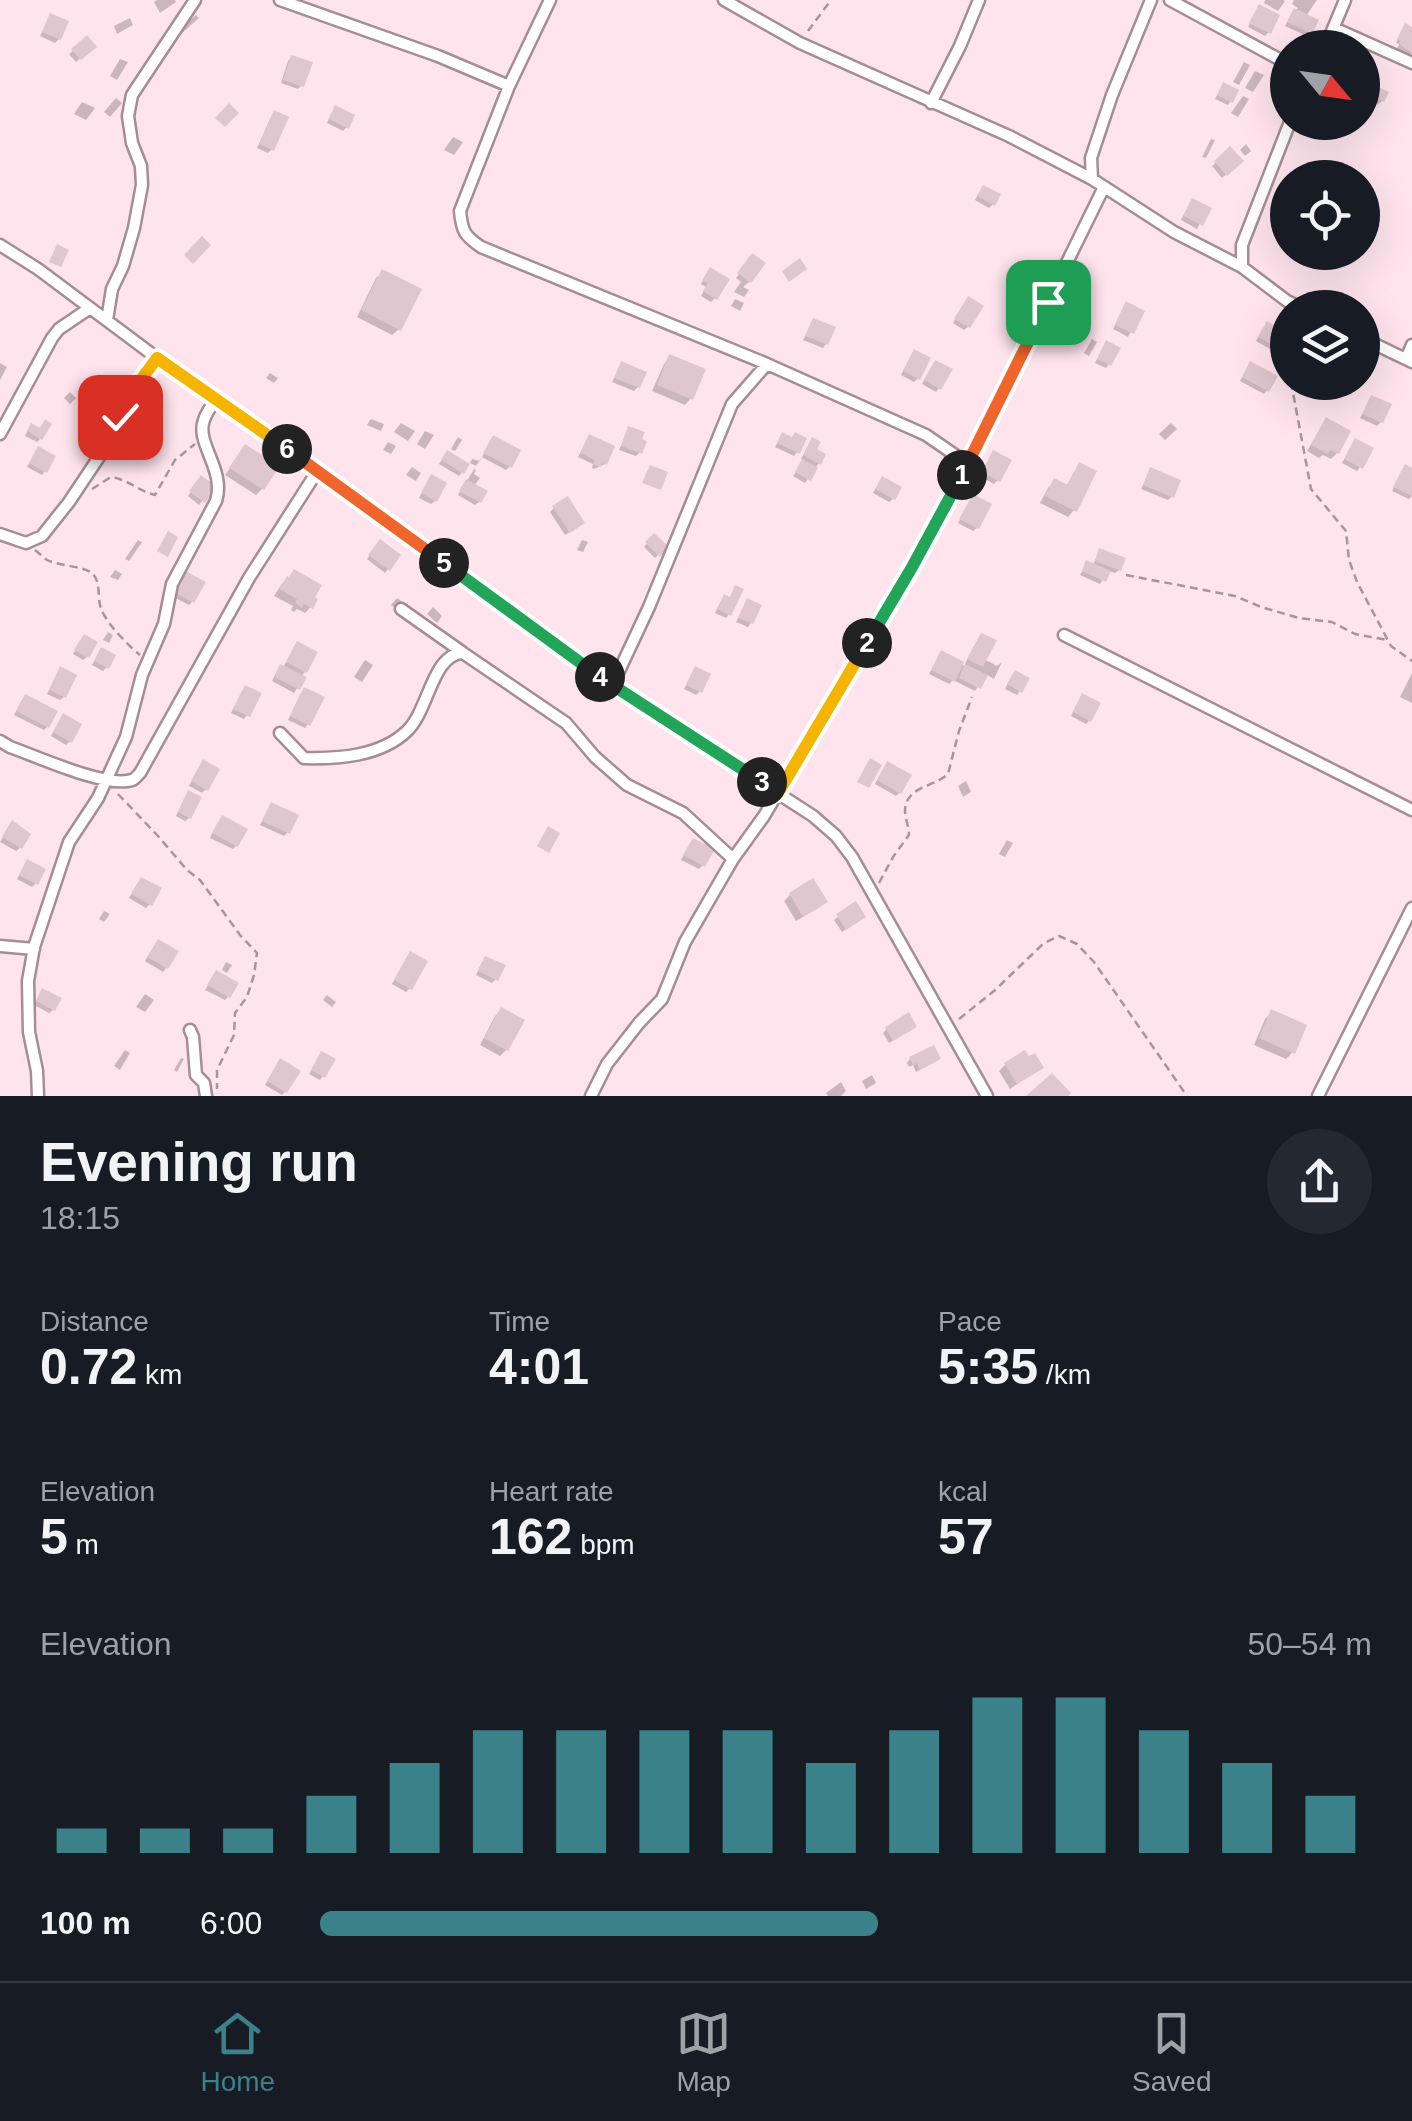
<!DOCTYPE html>
<meta charset="utf-8">
<style>
:root{--surface:#171b24;--page:#242831;--text:#f1f3f6;--muted:#9ea1a6;--line:#363941;--accent:#3a8189}
body{margin:0;font-family:Helvetica,sans-serif;background:var(--page);color:var(--text);height:100vh;display:flex;flex-direction:column;font-size:38px;white-space:nowrap}
*{box-sizing:border-box;margin:0}
p{font-size:32px;color:var(--muted)}
.icon{flex:none;width:55px;height:55px;fill:none;stroke:currentColor;stroke-width:2;stroke-linecap:round;stroke-linejoin:round}
.map{position:relative;height:1096px;overflow:hidden}
.side{display:flex;flex-direction:column;background:var(--surface);flex:1}
.side>*{flex:none}
.needle{width:65px;rotate:119deg}
.tools{position:absolute;left:1270px;top:30px;display:grid;gap:20px}
.tools a{display:grid;place-items:center;width:110px;height:110px;border-radius:50%;background:var(--surface);box-shadow:0 10px 40px #0002;font-size:50px}
.pin{position:absolute;display:grid;place-items:center;width:85px;height:85px;color:#fff;margin:-42px;border-radius:20px;box-shadow:0 5px 15px #0006}
.km{position:absolute;width:50px;height:50px;margin:-25px;border-radius:50%;background:#222;color:#fff;font-size:28px;line-height:50px;text-align:center}
.round{display:grid;place-items:center;flex:none;width:105px;height:105px;border-radius:52px;background:var(--page)}
.head{display:flex;align-items:center;justify-content:space-between;height:170px;padding:0 40px}
h1{font-size:55px;font-weight:600;line-height:75px}
.metrics{display:grid;grid-template-columns:repeat(3,1fr);gap:15px;height:170px;padding:10px 40px}
.metrics div{display:grid;align-content:center}
.metrics b{font-size:50px;font-weight:600}
.metrics small{font-size:28px;font-weight:400}
.metrics p{font-size:28px}
.chart{height:280px;padding:20px 40px}
.chart p{display:flex;justify-content:space-between}
.chart svg{width:100%;height:180px;margin-top:10px;stroke:var(--accent);stroke-width:6}
ul{padding:0 40px;list-style:none;font-size:32px}
li{display:grid;grid-template-columns:160px 120px 1fr;align-items:center;height:75px}
li i{height:25px;border-radius:12px;background:var(--accent)}
.dock{display:flex;justify-content:space-around;align-items:center;height:140px;border-top:2px solid var(--line);background:var(--surface);font-size:28px;color:var(--muted)}
.dock a{display:grid;justify-items:center;gap:5px}
.dock .selected{color:var(--accent)}
.map>svg:first-child{display:block}
.shadow{fill:#0003}
.building{fill:#e0c6cf}
.lines{fill:none;stroke-linecap:round;stroke-linejoin:round}
.street-casing{stroke:#a58d95;stroke-width:15}
.path{stroke:#a8949b;stroke-width:2.5;stroke-dasharray:8 5;stroke-linecap:butt}
.street{stroke:#fff;stroke-width:10}
.split-1-casing{stroke:#fff;stroke-width:20}
.split-2-casing{stroke:#fff;stroke-width:20}
.split-3-casing{stroke:#fff;stroke-width:20}
.split-4-casing{stroke:#fff;stroke-width:20}
.split-5-casing{stroke:#fff;stroke-width:20}
.split-6-casing{stroke:#fff;stroke-width:20}
.split-7-casing{stroke:#fff;stroke-width:20}
.split-1{stroke:#f0652b;stroke-width:12}
.split-2{stroke:#22a559;stroke-width:12}
.split-3{stroke:#f5b400;stroke-width:12}
.split-4{stroke:#22a559;stroke-width:12}
.split-5{stroke:#22a559;stroke-width:12}
.split-6{stroke:#f0652b;stroke-width:12}
.split-7{stroke:#f5b400;stroke-width:12}
</style>
<div class="map">
<svg width="1412" height="1096" viewBox="0 0 1412 1096">
<rect width="100%" height="100%" fill="#ffe4ed"/>
<path class="shadow" d="M157 0H175L176 2 160 13 154 2Z
M1265 0H1283L1285 1 1278 11 1264 3Z
M1294 0H1317L1306 16 1310 33 1307 36 1285 26 1291 14 1298 8 1292 4Z
M1256 11 1269 32 1265 36 1248 27Z
M196 15 199 18 181 34 178 30Z
M51 16 59 39 55 43 40 36Z
M130 18 133 25 117 34 114 26Z
M1412 29V53L1409 56 1397 49 1399 44 1396 43 1402 30Z
M87 39 93 47 76 62 69 54Z
M292 57 302 85 298 89 281 83 288 61Z
M120 59 128 62 117 80 110 76Z
M1244 62 1250 65 1239 85 1233 82Z
M1255 71 1264 75 1253 92 1245 88Z
M1223 85 1231 101 1228 105 1215 99Z
M1366 89 1382 101 1378 105 1362 97Z
M1243 96 1249 99 1238 117 1231 113Z
M116 98 122 103 110 117 104 112Z
M82 102 95 108 86 120 74 114Z
M332 112 347 127 343 131 327 123Z
M271 117 272 149 268 153 257 148Z
M453 137 463 142 454 155 444 150Z
M1211 139 1215 140 1206 158 1202 157Z
M1246 144 1251 151 1245 156 1240 150Z
M1230 150 1241 161 1222 178 1212 166Z
M980 191 993 204 989 208 975 200Z
M1189 205 1208 209 1197 229 1181 220Z
M749 260V282L743 287 749 290 744 297 734 292 741 282 736 278Z
M383 272 399 329 392 335 357 317 376 278Z
M707 274 715 298 711 302 701 296 706 287 701 284Z
M735 299 744 303 740 311 731 306Z
M965 303 968 327 964 330 953 323Z
M1123 308 1142 312 1128 337 1113 329Z
M813 320 826 344 823 348 803 340Z
M1263 328 1277 347 1274 351 1256 341Z
M1092 339 1097 342 1089 356 1084 353Z
M1103 347 1109 364 1106 368 1095 363Z
M911 356 918 378 914 382 901 375Z
M670 357 691 398 685 405 652 391 664 364Z
M0 363 7 367 0 380Z
M622 364 638 387 634 391 612 382Z
M932 366 939 388 936 392 922 384Z
M1247 368 1267 390 1264 394 1240 381Z
M270 373 278 378 274 383 266 378Z
M70 392 76 398 70 404 64 398Z
M96 395 103 418 100 422 85 414Z
M1371 398 1381 422 1377 426 1360 418Z
M371 419 384 424 381 431 367 425Z
M1327 421 1337 453 1331 459 1323 455 1319 458 1307 451 1321 427Z
M401 423 415 431 408 441 394 432Z
M1171 423 1177 429 1165 440 1159 434Z
M629 429 640 452 636 456 619 450Z
M28 430 40 439 37 442 25 436Z
M425 431 434 435 425 449 417 444Z
M782 435 797 452 794 456 775 447Z
M458 437 462 440 455 451 451 449Z
M589 437 605 464 594 469 592 468 593 464 578 457Z
M388 442 396 446 391 454 383 450Z
M490 442 510 466 506 470 482 457 474 469 476 470 474 474 480 478 474 486 479 502 475 505 458 495 476 466 470 463 472 459 480 461Z
M809 444 819 463 805 483 793 476 804 461 801 459Z
M1352 445 1360 467 1357 471 1342 463Z
M245 447 262 489 256 495 225 475Z
M35 453 45 471 42 475 27 467Z
M444 457 462 472 459 476 439 464Z
M990 457 998 480 994 484 980 476Z
M1080 466 1074 510 1068 517 1040 503 1048 488 1054 481 1066 487 1074 472Z
M412 467 421 473 416 481 406 475Z
M1151 470 1172 496 1168 500 1141 489Z
M1402 471H1412V496L1409 499 1392 491Z
M428 481 435 501 431 504 419 498Z
M198 482 213 487 199 505 188 496Z
M879 483 893 499 889 502 873 493Z
M970 501 977 528 973 531 958 523Z
M554 508 579 526 565 535 550 512Z
M654 536 666 547 655 558 644 547Z
M138 540 142 542 129 561 125 559Z
M582 540 588 542 583 552 577 550Z
M376 546 388 569 385 573 367 559Z
M1100 551 1119 570 1115 573 1108 571 1100 584 1080 575 1087 563 1092 566Z
M115 570 122 574 118 580 110 577Z
M294 572 311 607 305 613 297 609 294 612 291 610 293 606 274 596 281 585Z
M181 576 192 602 189 605 170 595Z
M736 588 729 614 726 618 715 613 721 601 729 599Z
M397 598 404 603 398 610 391 605Z
M747 601 751 623 748 627 736 622Z
M433 607 442 616 437 623 427 614Z
M108 632 113 635 109 643 103 640Z
M978 639 984 659 997 666 1002 662 994 679 985 674 975 691 953 680 949 684 929 674 941 654 964 666Z
M80 640 87 657 83 660 73 654Z
M294 647 305 672 300 677 303 679 294 693 272 681 277 671 283 668Z
M98 654 107 667 103 671 92 665Z
M365 660 373 665 362 682 354 677Z
M60 669 64 697 60 700 47 694Z
M695 669 700 691 696 695 684 689Z
M1412 673V703L1400 697Z
M1011 677 1020 691 1017 695 1005 689Z
M242 691 247 715 244 719 231 713Z
M301 693 308 724 305 728 288 720Z
M22 700 47 727 44 730 14 715Z
M1079 700 1089 721 1086 724 1071 716Z
M60 720 70 741 66 745 51 736Z
M200 766 206 789 202 793 189 786Z
M884 768 900 792 896 796 875 784Z
M966 781 971 792 963 797 958 786Z
M185 797 189 818 185 821 176 816Z
M268 809 288 832 284 836 260 825Z
M218 822 236 846 233 849 210 838Z
M9 827 20 848 16 851 0 842Z
M1007 840 1013 843 1005 857 999 854Z
M690 844 703 865 699 869 681 860Z
M27 862 36 883 32 887 17 879Z
M137 884 150 904 146 908 129 898Z
M790 895 818 908 796 921 784 901Z
M855 904 859 920 842 932 834 920Z
M104 911 110 914 104 922 99 919Z
M154 946 166 968 163 972 145 961Z
M407 958 410 988 406 992 392 984Z
M226 962 232 965 227 973 222 970Z
M482 962 496 979 492 983 476 975Z
M213 977 228 997 225 1000 205 990Z
M145 994 154 1000 145 1012 136 1007Z
M39 995 53 1010 49 1013 34 1005Z
M327 995 336 1002 332 1007 323 1000Z
M502 1010 506 1050 500 1056 480 1045 495 1016Z
M1272 1012 1293 1052 1286 1059 1254 1045 1265 1019Z
M887 1029 911 1030 889 1043 883 1033Z
M125 1050 130 1053 120 1070 114 1066Z
M321 1054 323 1076 320 1080 309 1074Z
M181 1058 184 1059 177 1072 174 1070Z
M910 1059 934 1062 916 1072 913 1065 909 1067 907 1063Z
M277 1065 285 1092 282 1095 265 1085Z
M1005 1065 1041 1068 1010 1089 999 1071Z
M872 1075 876 1083 866 1089 862 1081Z
M841 1082 846 1091 841 1096H828L826 1093Z"/>
<path class="building" d="M1259 4 1280 15 1271 34 1249 23Z
M1294 8 1319 20 1312 34 1287 22Z
M50 13 69 21 61 40 42 32Z
M1405 23 1412 27V53L1399 44 1401 40 1397 39Z
M87 35 97 47 81 60 71 49Z
M291 55 313 62 304 87 283 80Z
M1223 82 1239 90 1233 103 1217 95Z
M1369 83 1389 92 1384 102 1364 93Z
M229 103 239 113 225 127 215 118Z
M335 105 355 115 349 129 329 119Z
M274 110 289 117 274 151 259 144Z
M1230 146 1244 161 1227 176 1214 161Z
M983 185 1001 194 995 206 977 196Z
M1192 198 1212 208 1203 226 1183 216Z
M202 236 211 245 193 264 184 255Z
M57 244 69 250 61 267 49 262Z
M752 253 766 263 751 283 737 273Z
M800 258 807 269 789 282 782 271Z
M710 267 730 279 717 300 703 291 708 283 702 280Z
M382 269 422 289 401 331 361 310Z
M968 296 984 306 970 328 954 319Z
M1126 301 1145 311 1134 334 1115 325Z
M813 318 836 327 828 345 805 336Z
M1267 321 1288 333 1279 349 1258 337Z
M1106 340 1121 348 1111 366 1097 359Z
M914 349 931 358 920 380 903 371Z
M669 354 706 369 693 400 657 385Z
M935 360 953 369 941 390 924 380Z
M621 361 647 372 640 388 614 378Z
M1250 361 1278 376 1269 392 1242 377Z
M99 388 117 398 105 419 87 409Z
M1371 395 1392 404 1383 423 1362 414Z
M1326 417 1351 431 1339 454 1330 450 1328 454 1311 445Z
M45 419 52 424 42 440 27 431 31 423 40 428Z
M628 426 645 432 642 439 647 441 642 454 621 446Z
M782 432 792 437 795 432 807 438 800 454 777 443Z
M589 434 615 446 607 465 602 463 600 467 593 464 595 460 580 453Z
M493 435 521 450 512 468 483 453Z
M812 437 821 442 817 449 826 454 821 465 803 455Z
M1355 438 1374 448 1363 469 1344 459Z
M245 444 280 466 264 490 229 468Z
M38 446 56 456 47 473 29 463Z
M447 450 470 464 464 474 441 460Z
M993 450 1012 460 1000 482 982 472Z
M802 459 818 468 811 481 795 472Z
M1079 462 1097 471 1077 512 1045 496 1054 478 1068 485Z
M1405 464 1412 468V496L1393 487Z
M650 465 668 472 661 490 642 483Z
M1150 467 1181 480 1174 498 1143 485Z
M431 474 447 483 437 502 421 493Z
M201 475 217 487 205 503 189 491Z
M882 476 902 487 895 500 875 489Z
M466 479 488 491 481 503 459 491Z
M973 494 992 504 979 529 959 519Z
M568 496 585 523 570 533 552 506Z
M168 531 178 537 168 557 157 551Z
M654 533 669 547 660 557 645 542Z
M380 539 401 555 390 571 368 555Z
M1099 548 1126 558 1121 571 1095 561Z
M1086 560 1111 571 1106 582 1082 571Z
M294 569 322 585 315 597 318 599 313 609 304 604 302 608 295 603 297 599 279 589 287 576 289 577Z
M184 570 206 582 194 603 172 591Z
M735 585 744 589 731 616 717 609 724 594 730 597Z
M747 598 762 605 753 624 738 618Z
M981 633 997 640 983 667 967 659Z
M84 634 98 642 89 658 74 650Z
M297 641 318 652 307 673 286 662Z
M101 647 116 655 109 669 94 661Z
M941 650 964 662 955 682 931 670Z
M280 664 307 677 300 690 274 677Z
M965 664 988 675 981 689 959 678Z
M60 666 77 675 66 698 49 690Z
M695 666 711 674 702 693 686 685Z
M1015 670 1030 678 1022 693 1007 684Z
M245 685 262 693 250 717 233 709Z
M304 687 325 697 310 726 290 716Z
M1082 693 1101 703 1091 722 1073 712Z
M25 694 58 711 49 728 16 711Z
M63 713 82 724 72 743 53 732Z
M870 758 882 765 869 788 857 782Z
M203 759 220 769 208 791 191 781Z
M887 761 912 775 901 794 877 780Z
M188 790 202 797 191 819 178 812Z
M271 802 299 815 290 834 262 821Z
M222 815 248 829 238 847 212 833Z
M12 820 31 834 22 849 2 837Z
M548 826 560 833 549 853 537 846Z
M693 838 715 849 705 867 683 855Z
M27 859 46 869 38 885 19 875Z
M141 877 162 888 152 906 131 894Z
M813 878 828 902 803 917 789 893Z
M856 901 866 917 846 930 836 914Z
M158 939 179 951 168 969 147 957Z
M410 951 428 961 412 990 394 980Z
M485 956 506 965 498 981 478 971Z
M216 970 239 983 230 998 207 985Z
M42 988 62 998 55 1011 36 1001Z
M501 1007 525 1020 508 1051 484 1038Z
M1271 1009 1307 1025 1295 1054 1259 1038Z
M909 1012 917 1027 893 1041 885 1027Z
M934 1045 941 1059 920 1070 917 1063 913 1065 909 1057Z
M1025 1050 1029 1056 1035 1053 1044 1068 1017 1084 1004 1063Z
M321 1051 336 1059 325 1078 311 1070Z
M280 1058 301 1071 287 1093 267 1081Z
M1052 1073 1071 1093 1068 1096H1026Z"/>
<g class="lines">
<g class="street-casing">
<path id="street" d="M280 0 438 56 509 86
M550 0 509 86 460 211C462 232 465 236 481 247L767 364 926 435 968 464
M724 0 800 43 1009 136 1092 179 1174 232 1242 267
M1170 0 1288 64
M1334 28 1412 63
M1325 48 1345 0
M931 103 960 46 979 0
M1290 122 1242 245V267L1287 301 1301 308
M1092 179 1091 158 1112 95 1151 0
M0 245 38 269 157 358 318 470 612 686 813 816 836 836 852 857 987 1096
M107 320 112 289 123 266 134 228 142 185 141 166 132 143 128 116 132 95 195 0
M1362 338 1412 362
M1406 359 1412 345
M0 434 52 338 59 329 90 308
M0 534 26 543 42 536 69 502 105 448 140 381 157 358
M401 609 462 652
M1064 635 1412 810
M612 686 649 607 732 404 767 364
M280 733 304 758C339 759 381 756 407 731 429 710 432 654 463 653L566 723 595 757 627 785 683 813 733 859
M0 741 10 747C38 757 100 785 127 781 135 780 134 779 140 773L249 578 318 470
M0 946 34 949
M190 1030 193 1037 196 1075 204 1083 206 1096
M38 1096 37 1071 29 1032 28 981 34 947 69 842 98 798 126 737 142 675 164 624 172 584 216 501C226 470 195 443 204 420 206 413 212 405 217 399
M591 1096 607 1064 639 1023 662 999 685 942 733 859 764 816 911 569 968 464 1104 187
M1318 1096 1412 908"/>
</g>
<path class="path" d="M808 31 831 0
M1291 382 1311 489 1346 531 1349 560 1357 582 1391 646 1412 661
M92 489 111 477C127 479 139 491 155 495L175 460 195 444
M35 550C39 553 43 557 47 560 59 566 85 566 93 574 102 584 96 602 103 613 111 628 127 644 140 655
M1126 575 1235 596 1261 607 1299 618 1332 622 1355 634 1387 640
M118 794 158 836 187 870 200 880 240 935 257 953 254 975 247 997 235 1013 234 1035 217 1070V1089
M879 883 893 857 909 835C909 826 905 819 905 810 906 786 935 787 948 774L959 731 972 697
M959 1019 994 991 1044 943 1059 936 1077 944 1094 962 1187 1096"/>
<use href="#street" class="street"/>
</g>
<g class="lines">
<g class="split-1-casing">
<path id="split-1" d="M962 475 1048 302"/>
</g>
<g class="split-2-casing">
<path id="split-2" d="M867 643 911 569 962 475"/>
</g>
<g class="split-3-casing">
<path id="split-3" d="M762 782 778 793 867 643"/>
</g>
<g class="split-4-casing">
<path id="split-4" d="M600 677 762 782"/>
</g>
<g class="split-5-casing">
<path id="split-5" d="M444 563 600 677"/>
</g>
<g class="split-6-casing">
<path id="split-6" d="M287 449 444 563"/>
</g>
<g class="split-7-casing">
<path id="split-7" d="M120 417 140 381 157 358 287 449"/>
</g>
<use href="#split-1" class="split-1"/>
<use href="#split-2" class="split-2"/>
<use href="#split-3" class="split-3"/>
<use href="#split-4" class="split-4"/>
<use href="#split-5" class="split-5"/>
<use href="#split-6" class="split-6"/>
<use href="#split-7" class="split-7"/>
</g>
</svg>
<div class="tools">
<a><svg class="needle" viewBox="-14 -14 28 28"><path d="M0-13l5 13h-10z" fill="#e53935"/><path d="M0 13l5-13h-10z" fill="#9ea1a6"/></svg></a>
<a><svg class="icon" aria-label="locate" viewBox="0 0 24 24"><circle cx="12" cy="12" r="6"/><path d="M12 2v4M12 18v4M2 12h4M18 12h4"/></svg></a>
<a><svg class="icon" aria-label="layers" viewBox="0 0 24 24"><path d="M12 4l9 5-9 5-9-5zM3 14l9 5 9-5"/></svg></a>
</div>
<div class="pin" style="left:1048px;top:302px;background:#1e9e55"><svg class="icon" aria-label="arrive" viewBox="0 0 24 24"><path d="M6 21V4h12l-3 4 3 4H6"/></svg></div>
<div class="pin" style="left:120px;top:417px;background:#d93025"><svg class="icon" aria-label="check" viewBox="0 0 24 24"><path d="M5 12l5 5 9-10"/></svg></div>
<b class="km" style="left:962px;top:475px">1</b>
<b class="km" style="left:867px;top:643px">2</b>
<b class="km" style="left:762px;top:782px">3</b>
<b class="km" style="left:600px;top:677px">4</b>
<b class="km" style="left:444px;top:563px">5</b>
<b class="km" style="left:287px;top:449px">6</b>
</div>
<section class="side">
<div class="head"><div><h1>Evening run</h1><p>18:15</p></div><a class="round"><svg class="icon" aria-label="share" viewBox="0 0 24 24"><path d="M12 15V3M7 8l5-5 5 5M5 13v7h14v-7"/></svg></a></div>
<div class="metrics">
<div><p>Distance</p><b>0.72<small> km</small></b></div>
<div><p>Time</p><b>4:01</b></div>
<div><p>Pace</p><b>5:35<small> /km</small></b></div>
</div>
<div class="metrics">
<div><p>Elevation</p><b>5<small> m</small></b></div>
<div><p>Heart rate</p><b>162<small> bpm</small></b></div>
<div><p>kcal</p><b>57</b></div>
</div>
<div class="chart"><p><span>Elevation</span>50–54 m</p>
<svg viewBox="0 0 160 44" preserveAspectRatio="none"><path d="M5 44V38M15 44V38M25 44V38M35 44V30M45 44V22M55 44V14M65 44V14M75 44V14M85 44V14M95 44V22M105 44V14M115 44V6M125 44V6M135 44V14M145 44V22M155 44V30"/></svg>
</div>
<ul>
<li><b>100 m</b>6:00<i style="width:53%"></i></li>
</ul>
</section>
<nav class="dock">
<a class="selected"><svg class="icon" aria-label="home" viewBox="0 0 24 24"><path d="M3 11l9-7 9 7M6 9v11h12V9"/></svg>Home</a>
<a><svg class="icon" aria-label="map" viewBox="0 0 24 24"><path d="M3 6l6-2 6 2 6-2v14l-6 2-6-2-6 2zM9 4v14M15 6v14"/></svg>Map</a>
<a><svg class="icon" aria-label="saved" viewBox="0 0 24 24"><path d="M7 4h10v16l-5-4-5 4z"/></svg>Saved</a>
</nav>
